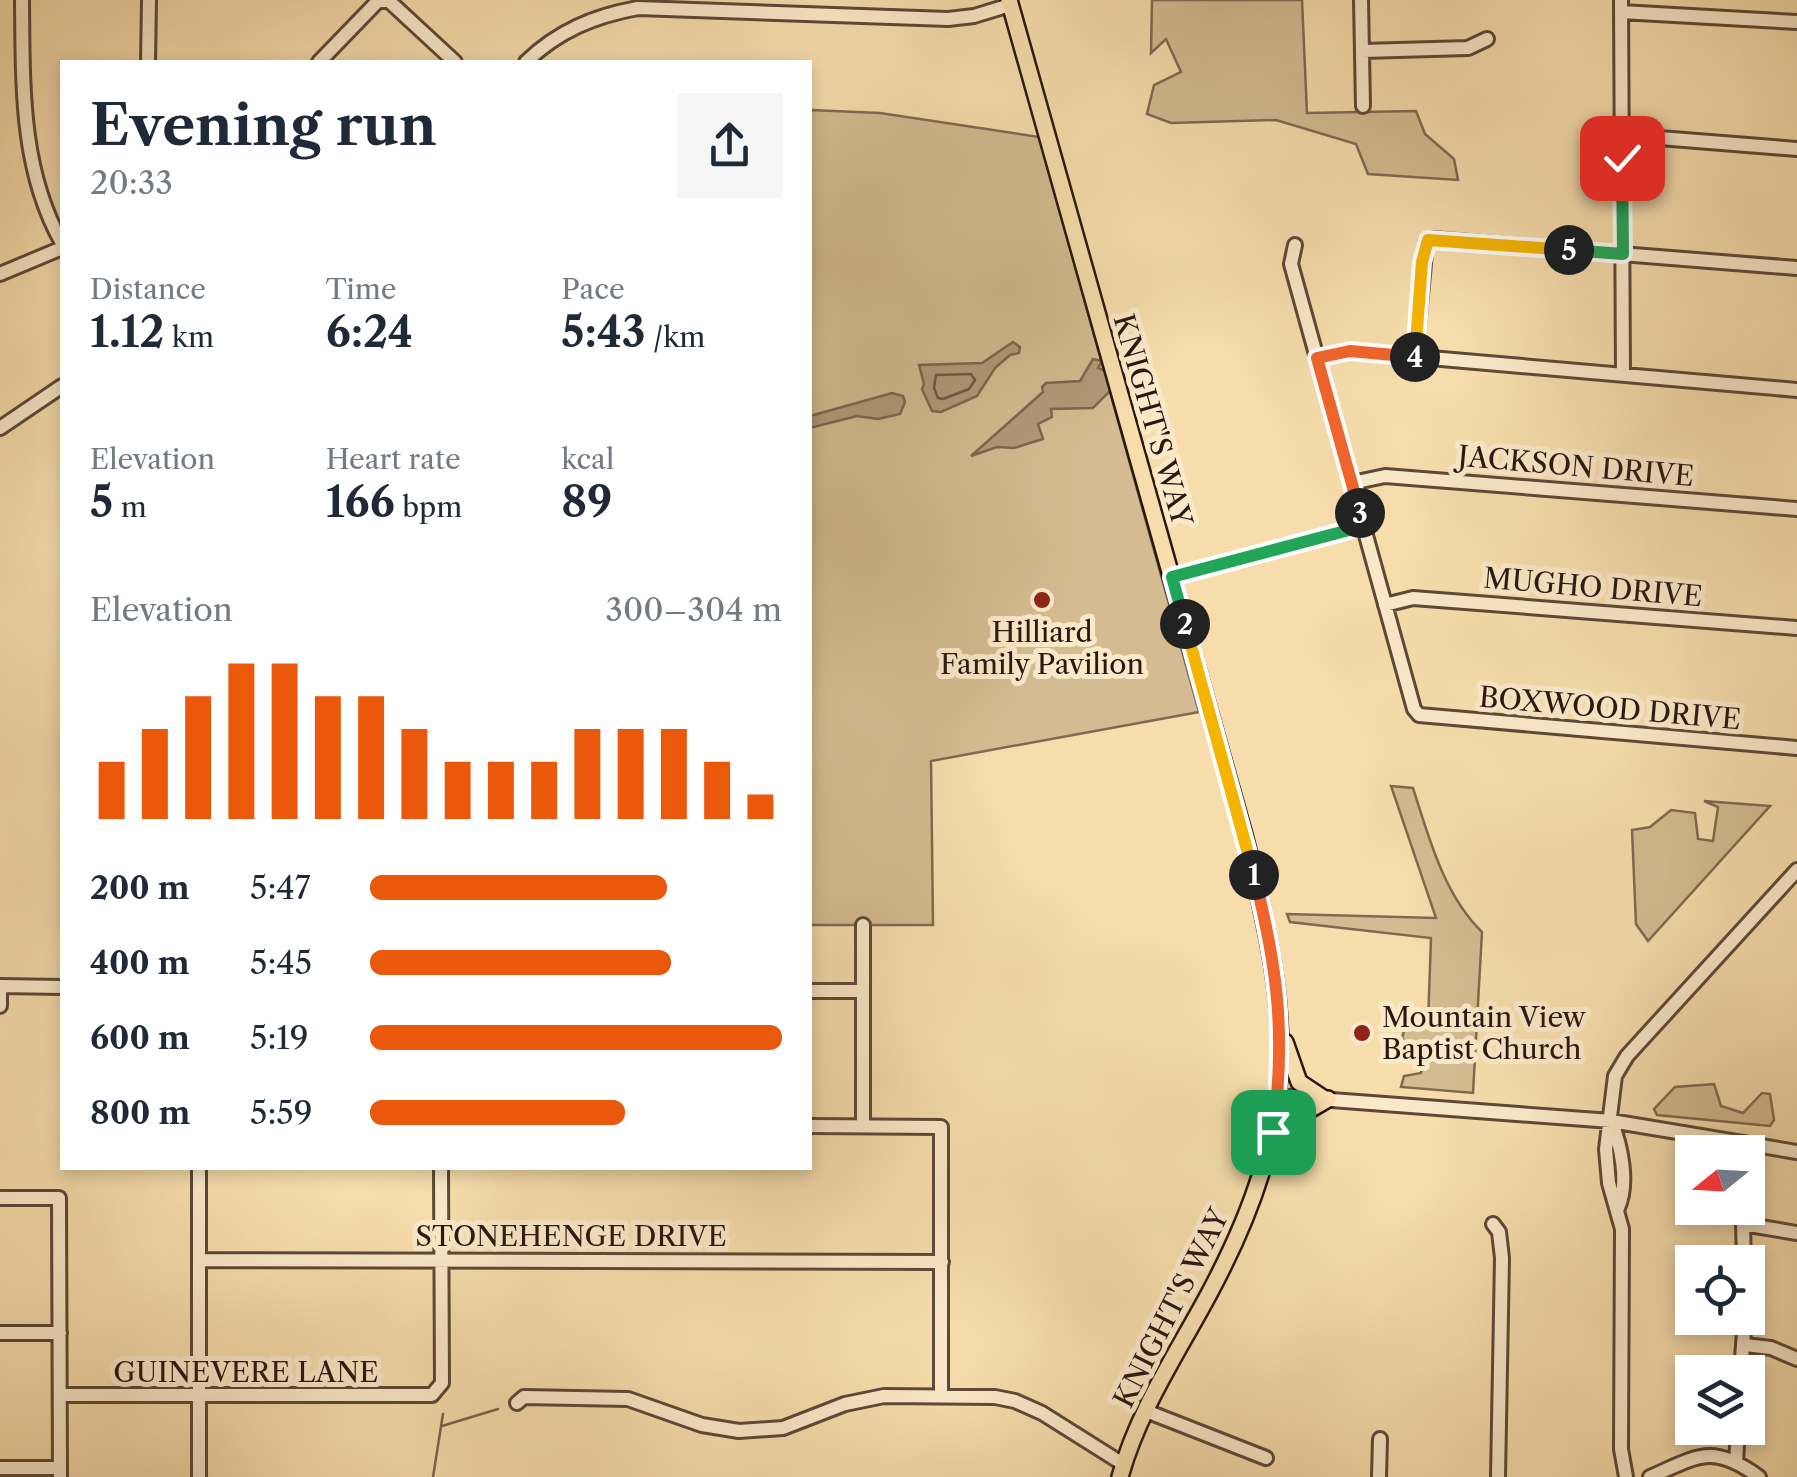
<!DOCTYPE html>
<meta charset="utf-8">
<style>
:root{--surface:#fff;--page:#f6f6f7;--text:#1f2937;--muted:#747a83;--accent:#ea580c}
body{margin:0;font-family:"Libre Caslon Text",serif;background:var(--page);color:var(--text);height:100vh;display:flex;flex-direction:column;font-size:38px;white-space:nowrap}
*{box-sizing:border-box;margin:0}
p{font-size:32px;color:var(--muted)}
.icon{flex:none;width:55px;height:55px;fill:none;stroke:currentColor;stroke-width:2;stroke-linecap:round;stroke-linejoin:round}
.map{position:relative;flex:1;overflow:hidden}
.sheet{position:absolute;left:60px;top:60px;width:752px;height:1110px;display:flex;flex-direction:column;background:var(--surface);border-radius:0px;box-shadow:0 5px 15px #0003}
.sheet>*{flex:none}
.needle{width:65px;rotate:252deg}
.controls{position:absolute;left:1675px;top:1135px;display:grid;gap:20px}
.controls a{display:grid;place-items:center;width:90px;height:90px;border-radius:0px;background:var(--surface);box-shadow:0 5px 15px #0003;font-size:50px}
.pin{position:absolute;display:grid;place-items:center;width:85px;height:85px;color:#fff;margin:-42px;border-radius:20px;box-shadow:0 5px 15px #0006}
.km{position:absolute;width:50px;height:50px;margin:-25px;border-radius:50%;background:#222;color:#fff;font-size:28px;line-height:50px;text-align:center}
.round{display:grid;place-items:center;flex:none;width:105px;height:105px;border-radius:0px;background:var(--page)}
.headline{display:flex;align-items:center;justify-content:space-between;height:170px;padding:0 30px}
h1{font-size:55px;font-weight:700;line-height:75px}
.stats{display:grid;grid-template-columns:repeat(3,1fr);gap:15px;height:170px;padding:10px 30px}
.stats div{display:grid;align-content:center}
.stats b{font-size:42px;font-weight:700}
.stats small{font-size:28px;font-weight:400}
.stats p{font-size:28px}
.chart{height:280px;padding:20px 30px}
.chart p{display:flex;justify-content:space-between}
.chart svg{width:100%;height:180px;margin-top:10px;stroke:var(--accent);stroke-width:6}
ul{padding:0 30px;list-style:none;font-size:32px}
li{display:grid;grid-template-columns:160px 120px 1fr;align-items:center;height:75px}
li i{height:25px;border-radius:12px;background:var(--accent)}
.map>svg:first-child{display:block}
.green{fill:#d4bb91;stroke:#7f6950;stroke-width:2.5}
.water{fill:#b19a77;stroke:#7b664e;stroke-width:2.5}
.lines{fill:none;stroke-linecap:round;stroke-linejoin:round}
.shore{stroke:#6e5844;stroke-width:2.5}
.stream{stroke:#7b664e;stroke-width:2.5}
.minor-casing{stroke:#5d4837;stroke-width:18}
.major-casing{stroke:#2a1710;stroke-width:20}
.minor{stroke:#fae9c9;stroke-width:12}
.major{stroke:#f7ddac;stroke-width:15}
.split-1-casing{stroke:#fff;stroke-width:20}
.split-2-casing{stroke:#fff;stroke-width:20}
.split-3-casing{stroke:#fff;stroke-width:20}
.split-4-casing{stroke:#fff;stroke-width:20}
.split-5-casing{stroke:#fff;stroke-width:20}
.split-6-casing{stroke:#fff;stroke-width:20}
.split-1{stroke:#f0652b;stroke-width:12}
.split-2{stroke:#f5b400;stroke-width:12}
.split-3{stroke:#22a559;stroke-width:12}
.split-4{stroke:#f0652b;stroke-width:12}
.split-5{stroke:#f5b400;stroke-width:12}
.split-6{stroke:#22a559;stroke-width:12}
.poi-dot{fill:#8f2418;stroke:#fae9c9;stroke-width:4}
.labels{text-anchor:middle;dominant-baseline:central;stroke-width:10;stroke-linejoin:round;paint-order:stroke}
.street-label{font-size:28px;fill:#2a1710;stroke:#fae9c9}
.poi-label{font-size:28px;fill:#2a1710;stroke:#fae9c9}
</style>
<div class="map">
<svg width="1797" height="1477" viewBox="0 0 1797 1477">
<rect width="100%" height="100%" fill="#f7ddac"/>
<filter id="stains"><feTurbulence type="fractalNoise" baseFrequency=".002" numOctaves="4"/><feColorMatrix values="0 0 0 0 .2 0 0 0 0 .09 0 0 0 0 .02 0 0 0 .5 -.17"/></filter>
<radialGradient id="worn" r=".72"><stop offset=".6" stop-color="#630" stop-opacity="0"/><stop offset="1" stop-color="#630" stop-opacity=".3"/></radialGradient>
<path class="green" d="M1152 0H1302L1307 113 1416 111 1425 134 1454 159 1458 180 1368 174 1356 144 1276 120 1171 123 1147 114 1154 85 1181 72 1166 39 1151 53Z
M810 110 880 113 1039 137 1199 712 931 761 933 925H810Z
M1391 786 1413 788C1429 838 1444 895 1482 932L1473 1093 1401 1087 1404 1076 1421 1073 1424 1049 1408 1047 1402 1038 1406 1024 1428 1023 1431 938 1290 922 1287 914 1436 918Z
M1704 801 1770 806 1648 941 1636 924 1632 830 1650 827 1671 810 1695 813 1698 839 1713 841 1718 807Z
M1714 1084 1721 1106 1743 1113 1762 1093 1770 1094 1774 1120 1770 1126 1657 1115 1654 1109 1675 1087Z"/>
<path class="water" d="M1013 342 1020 347 1019 353 1010 355 995 368 977 396 941 412 932 411 922 389 924 384 919 365 982 363Z
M1093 359 1102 361 1098 368 1105 371 1111 390 1093 408 1051 409 1052 417 1038 424 1043 439 1014 448 997 447 971 456 1043 392 1042 387 1046 383 1080 381Z
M892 393 903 396 905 402 900 414 878 419 857 416 810 428V416Z"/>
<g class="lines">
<path class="shore" d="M971 374 975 380 969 389 943 399 938 398 934 388 936 375Z"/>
<path class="stream" d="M442 1426 498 1409
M433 1477 443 1414"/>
<g class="minor-casing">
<path id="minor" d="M22 0C23 84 20 169 62 243
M1361 0 1363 106
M1621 0 1623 375
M1621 12 1797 22
M1363 51 1468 48 1487 39
M148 62 149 0
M319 62 378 1H389L455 62
M526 62C558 31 594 16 638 8L948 19 974 16 1010 5
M1622 135 1797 149
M1295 245 1291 264 1414 709 1419 715 1797 748
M0 274 62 248
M1317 358 1350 351 1797 390
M1415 358 1426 243 1433 239 1797 268
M0 428 62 386
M1352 483 1385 476 1797 509
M1172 577 1364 526
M1385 605 1413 598 1797 628
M810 991H863
M0 1006V986L62 987
M1278 1096 1611 1121 1797 1152
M1611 1121C1621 1145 1629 1183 1618 1208
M810 1126 941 1127V1396
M863 1126V925
M0 1198H59L60 1477
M1493 1224 1499 1232 1502 1258 1498 1477
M199 1260 942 1262
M1744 1262 1743 1224 1797 1233
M0 1333H60
M1745 1345 1771 1348 1797 1359
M1741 1372 1745 1318
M60 1395H432L442 1383 441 1168
M517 1403 524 1397 628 1399 702 1425 739 1431 783 1428 845 1404 884 1396 995 1397 1015 1401 1042 1413 1123 1464
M1146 1411 1266 1458
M1736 1463 1738 1428
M0 1468H60
M199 1477V1168
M1379 1477 1380 1439
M1626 1477 1621 1449 1622 1229 1609 1183 1606 1149 1615 1076 1627 1056 1797 870
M1650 1477C1698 1456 1712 1443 1759 1477"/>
</g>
<g class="major-casing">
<path id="major" d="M1009 0 1244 835C1292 1019 1302 1119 1210 1292 1178 1352 1138 1411 1120 1477
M1285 1042 1299 1082 1323 1098
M1273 1143 1292 1120 1328 1099"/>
</g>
<use href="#minor" class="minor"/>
<use href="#major" class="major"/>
</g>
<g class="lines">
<g class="split-1-casing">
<path id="split-1" d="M1254 875C1278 968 1286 1037 1273 1132"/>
</g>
<g class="split-2-casing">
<path id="split-2" d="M1185 624 1254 875"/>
</g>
<g class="split-3-casing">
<path id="split-3" d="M1185 624 1172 577 1364 526 1360 513"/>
</g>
<g class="split-4-casing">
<path id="split-4" d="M1360 513 1317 358 1350 351 1415 357"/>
</g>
<g class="split-5-casing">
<path id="split-5" d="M1415 357 1422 262 1428 240 1569 250"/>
</g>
<g class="split-6-casing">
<path id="split-6" d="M1569 250 1623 254 1622 158"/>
</g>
<use href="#split-1" class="split-1"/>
<use href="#split-2" class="split-2"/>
<use href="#split-3" class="split-3"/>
<use href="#split-4" class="split-4"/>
<use href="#split-5" class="split-5"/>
<use href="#split-6" class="split-6"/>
</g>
<g class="poi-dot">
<circle cx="1042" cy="600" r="10"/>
<circle cx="1362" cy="1033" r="10"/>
</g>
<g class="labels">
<g class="street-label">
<text transform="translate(1153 420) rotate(74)">KNIGHT'S WAY</text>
<text transform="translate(1576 466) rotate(5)">JACKSON DRIVE</text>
<text transform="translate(1593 587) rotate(5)">MUGHO DRIVE</text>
<text transform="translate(1610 708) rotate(5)">BOXWOOD DRIVE</text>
<text x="571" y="1236">STONEHENGE DRIVE</text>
<text transform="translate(1171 1308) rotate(-63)">KNIGHT'S WAY</text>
<text x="246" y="1372">GUINEVERE LANE</text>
</g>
<g class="poi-label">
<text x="1042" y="632">Hilliard<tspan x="1042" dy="32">Family Pavilion</tspan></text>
<text x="1382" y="1017" text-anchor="start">Mountain View<tspan x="1382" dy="32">Baptist Church</tspan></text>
</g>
</g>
<rect width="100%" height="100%" filter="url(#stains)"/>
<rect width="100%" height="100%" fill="url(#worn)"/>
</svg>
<div class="controls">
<a><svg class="needle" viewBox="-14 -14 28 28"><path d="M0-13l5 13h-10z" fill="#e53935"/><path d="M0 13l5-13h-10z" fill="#747a83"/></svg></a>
<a><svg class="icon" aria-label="locate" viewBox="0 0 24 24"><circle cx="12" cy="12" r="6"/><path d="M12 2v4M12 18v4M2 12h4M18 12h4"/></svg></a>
<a><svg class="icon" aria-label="layers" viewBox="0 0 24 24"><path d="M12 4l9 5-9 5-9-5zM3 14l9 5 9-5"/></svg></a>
</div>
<div class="pin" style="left:1273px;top:1132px;background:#1e9e55"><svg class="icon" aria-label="arrive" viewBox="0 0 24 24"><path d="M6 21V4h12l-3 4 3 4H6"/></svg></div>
<div class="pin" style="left:1622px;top:158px;background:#d93025"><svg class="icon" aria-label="check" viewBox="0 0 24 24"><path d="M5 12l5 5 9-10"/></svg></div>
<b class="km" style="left:1254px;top:875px">1</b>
<b class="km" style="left:1185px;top:624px">2</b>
<b class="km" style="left:1360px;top:513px">3</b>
<b class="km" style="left:1415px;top:357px">4</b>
<b class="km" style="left:1569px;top:250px">5</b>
<section class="sheet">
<div class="headline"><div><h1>Evening run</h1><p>20:33</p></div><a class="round"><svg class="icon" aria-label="share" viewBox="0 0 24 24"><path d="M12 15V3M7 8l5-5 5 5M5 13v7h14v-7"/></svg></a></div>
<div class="stats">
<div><p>Distance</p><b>1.12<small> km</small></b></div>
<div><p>Time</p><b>6:24</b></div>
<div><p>Pace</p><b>5:43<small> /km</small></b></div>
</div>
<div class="stats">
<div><p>Elevation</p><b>5<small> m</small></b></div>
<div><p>Heart rate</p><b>166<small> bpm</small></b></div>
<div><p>kcal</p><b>89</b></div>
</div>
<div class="chart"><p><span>Elevation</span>300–304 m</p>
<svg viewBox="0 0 160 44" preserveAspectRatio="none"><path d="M5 44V30M15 44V22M25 44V14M35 44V6M45 44V6M55 44V14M65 44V14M75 44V22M85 44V30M95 44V30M105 44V30M115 44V22M125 44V22M135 44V22M145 44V30M155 44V38"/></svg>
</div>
<ul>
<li><b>200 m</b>5:47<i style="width:72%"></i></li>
<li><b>400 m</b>5:45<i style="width:73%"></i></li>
<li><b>600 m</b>5:19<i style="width:100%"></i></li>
<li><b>800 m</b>5:59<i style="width:62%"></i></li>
</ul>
</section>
</div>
